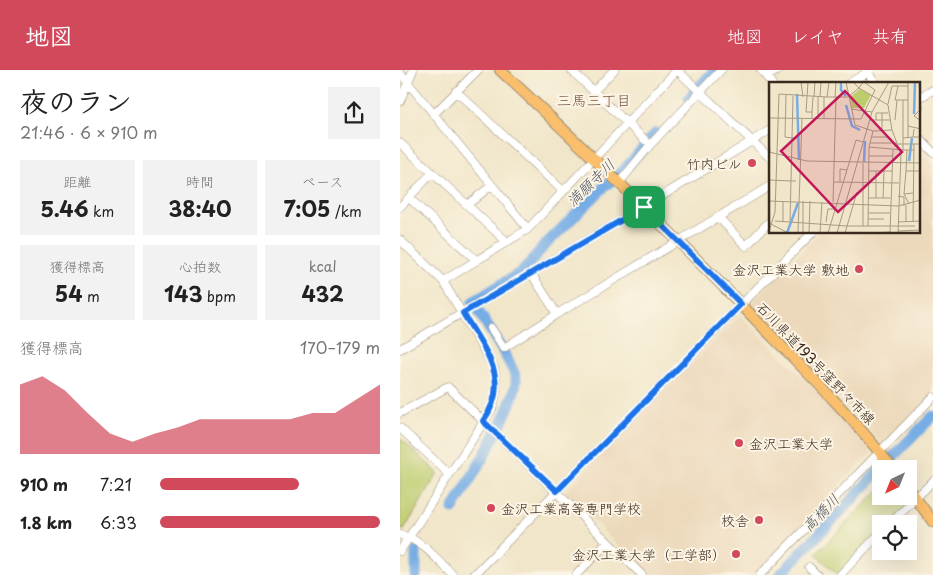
<!DOCTYPE html>
<html lang="ja">
<meta charset="utf-8">
<style>
:root{--surface:#fff;--page:#f2f2f2;--text:#222;--muted:#767676;--accent:#d1495b}
body{margin:0;font-family:"Playpen Sans","Klee One",sans-serif;background:var(--page);color:var(--text);height:100vh;display:flex;flex-direction:column;font-size:19px;white-space:nowrap}
*{box-sizing:border-box;margin:0}
p{font-size:16px;color:var(--muted)}
.icon{flex:none;width:28px;height:28px;fill:none;stroke:currentColor;stroke-width:2;stroke-linecap:round;stroke-linejoin:round}
.map{position:relative;flex:1;overflow:hidden}
.drawer{display:flex;flex-direction:column;background:var(--surface);width:400px}
.drawer>*{flex:none}
.needle{width:32px;rotate:223deg}
.fabs{position:absolute;left:472px;top:390px;display:grid;gap:10px}
.fabs a{display:grid;place-items:center;width:45px;height:45px;border-radius:0px;background:var(--surface);box-shadow:0 5px 20px #0002;font-size:25px}
.pin{position:absolute;display:grid;place-items:center;width:42px;height:42px;color:#fff;margin:-21px;border-radius:10px;box-shadow:0 2px 8px #0006}
.round{display:grid;place-items:center;flex:none;width:52px;height:52px;border-radius:0px;background:var(--page)}
.head{display:flex;align-items:center;justify-content:space-between;height:85px;padding:0 20px}
h1{font-size:28px;font-weight:700;line-height:38px}
.metrics{display:grid;grid-template-columns:repeat(3,1fr);gap:8px;height:85px;padding:5px 20px}
.metrics div{display:grid;align-content:center;border-radius:0px;background:var(--page);text-align:center}
.metrics b{font-size:21px;font-weight:700}
.metrics small{font-size:14px;font-weight:400}
.metrics p{font-size:14px}
.chart{height:140px;padding:10px 20px}
.chart p{display:flex;justify-content:space-between}
.chart svg{width:100%;height:90px;margin-top:5px;fill:var(--accent);opacity:.7}
ul{padding:0 20px;list-style:none;font-size:16px}
li{display:grid;grid-template-columns:80px 60px 1fr;align-items:center;height:38px}
li i{height:12px;border-radius:6px;background:var(--accent)}
header{display:flex;align-items:center;gap:30px;box-sizing:border-box;height:70px;padding:0 25px;background:var(--accent);color:#fff}
header strong{font-size:24px}
nav{display:flex;gap:28px;margin-inline-start:auto;font-size:18px}
main{display:flex;flex:1;min-height:0}
.map>svg:first-child{display:block}
.built{fill:#ecd8ba}
.green{fill:#becc6e;stroke:#7c7b46}
.lines{fill:none;stroke-linecap:round;stroke-linejoin:round}
.river{stroke:#77ade5;stroke-width:11}
.minor-casing{stroke:#968874;stroke-width:9}
.major-casing{stroke:#968874;stroke-width:12}
.minor{stroke:#fff;stroke-width:8}
.major{stroke:#f9bf6d;stroke-width:10}
.route-casing{stroke:#fff;stroke-width:10}
.route{stroke:#1a73e8;stroke-width:6}
.poi-dot{fill:#d1495b;stroke:#fcf5e5;stroke-width:2}
.labels{text-anchor:middle;dominant-baseline:central;stroke-width:4;stroke-linejoin:round;paint-order:stroke}
.poi-label{font-size:14px;fill:#3b2a1e;stroke:#fcf5e5;text-anchor:end}
.street-label{font-size:14px;fill:#3b2a1e;stroke:#fcf5e5}
.neighbourhood-label{font-size:15px;fill:#7d5947;stroke:#fcf5e5}
.water-label{font-size:15px;font-style:italic;fill:#505864;stroke:#fcf5e5}
.inset-river{fill:none;stroke:#77ade5;stroke-width:2.5}
.inset-road{fill:none;stroke:#a89b85;stroke-width:1}
.view{fill:#c2185b;fill-opacity:0.15;stroke:#c2185b;stroke-width:2.5}
.inset-edge{fill:none;stroke:#3b2a1e;stroke-width:2.5}
</style>
<header>
<strong>地図</strong>
<nav><a>地図</a><a>レイヤ</a><a>共有</a></nav>
</header>
<main>
<section class="drawer">
<div class="head"><div><h1>夜のラン</h1><p>21:46 · 6 × 910 m</p></div><a class="round"><svg class="icon" aria-label="share" viewBox="0 0 24 24"><path d="M12 15V3M7 8l5-5 5 5M5 13v7h14v-7"/></svg></a></div>
<div class="metrics">
<div><p>距離</p><b>5.46<small> km</small></b></div>
<div><p>時間</p><b>38:40</b></div>
<div><p>ペース</p><b>7:05<small> /km</small></b></div>
</div>
<div class="metrics">
<div><p>獲得標高</p><b>54<small> m</small></b></div>
<div><p>心拍数</p><b>143<small> bpm</small></b></div>
<div><p>kcal</p><b>432</b></div>
</div>
<div class="chart"><p><span>獲得標高</span>170–179 m</p>
<svg viewBox="0 0 160 44" preserveAspectRatio="none"><path d="M0 44V10L10 6L20 13L30 24L40 34L50 38L60 34L70 31L80 27L90 27L100 27L110 27L120 27L130 24L140 24L150 17L160 10V44z"/></svg>
</div>
<ul>
<li><b>910 m</b>7:21<i style="width:63%"></i></li>
<li><b>1.8 km</b>6:33<i style="width:100%"></i></li>
</ul>
</section>
<div class="map">
<svg width="533" height="505" viewBox="0 0 533 505">
<rect width="100%" height="100%" fill="#fcf5e5"/>
<filter id="ink" filterUnits="userSpaceOnUse"><feTurbulence type="fractalNoise" baseFrequency=".02" numOctaves="2"/><feDisplacementMap in="SourceGraphic" scale="10" xChannelSelector="R" yChannelSelector="G"/><feConvolveMatrix kernelMatrix="1 2 1 2 8 2 1 2 1" color-interpolation-filters="sRGB"/></filter>
<filter id="wash" filterUnits="userSpaceOnUse"><feTurbulence type="fractalNoise" baseFrequency=".0096" numOctaves="4" result="noise"/><feDisplacementMap in="SourceGraphic" scale="20" xChannelSelector="R" yChannelSelector="G"/><feGaussianBlur stdDeviation="1.12" result="paint"/><feColorMatrix in="noise" values="0 0 0 0 0 0 0 0 0 0 0 0 0 0 0 0 0 1.4 0 .05"/><feComposite in="paint" operator="in"/></filter>
<g filter="url(#wash)">
<rect width="100%" height="100%" fill="#f1e6c9"/>
<path class="built" d="M519 81 533 94V323L482 376 465 353 349 235 420 163 519 162Z
M340 245 441 346 472 381 353 505H247L165 422Z"/>
<path class="green" d="M0 368 38 403 4 460 0 459Z
M481 418V426H506L511 432 490 454H481V462L437 505 416 484Z"/>
<g class="lines">
<path class="river" d="M289 28 315 0
M73 232 123 201 143 177 203 118 221 103 256 63
M482 398 533 346
M53 439C67 415 118 333 116 309 115 298 86 254 79 242
M16 505V482
M380 505 481 399"/>
</g>
</g>
<g filter="url(#ink)">
<g class="lines">
<g class="minor-casing">
<path id="minor" d="M171 0 245 70
M361 0 372 14
M466 0 476 14
M0 3 128 159
M367 6 379 0
M448 14 471 0
M56 21 163 121
M194 21 214 0
M519 28 533 20
M0 31 13 0
M34 44 78 0
M519 68 533 82
M0 73 106 171
M219 113 251 74 321 0
M9 128 76 190
M67 135 92 115
M0 137 32 103
M319 148 346 176 370 151
M0 170 43 211 94 298C98 313 97 324 92 339L0 481
M131 203 157 244 370 116
M43 211 128 159 277 0 370 88
M91 258 104 278 157 244
M0 279 244 137 370 60
M0 343 48 317 242 505
M0 358 49 404
M490 454 533 411
M0 465C21 469 38 490 53 505
M409 497 417 505
M74 505 413 162
M176 505 208 472
M360 505 533 327
M440 505 481 462"/>
</g>
<g class="major-casing">
<path id="major" d="M100 0C188 82 274 165 357 251 404 299 452 346 493 399
M509 419 533 452"/>
</g>
<use href="#minor" class="minor"/>
<use href="#major" class="major"/>
</g>
</g>
<g class="lines" filter="url(#ink)">
<g class="route-casing">
<path id="route" d="M244 137 341 234 157 421 83 351C113 310 84 280 63 243Z"/>
</g>
<use href="#route" class="route"/>
</g>
<g class="poi-dot">
<circle cx="352" cy="93" r="5"/>
<circle cx="459" cy="199" r="5"/>
<circle cx="339" cy="373" r="5"/>
<circle cx="91" cy="438" r="5"/>
<circle cx="359" cy="450" r="5"/>
<circle cx="336" cy="484" r="5"/>
</g>
<g class="labels">
<g class="poi-label">
<text x="342" y="93">竹内ビル</text>
<text x="449" y="199">金沢工業大学 敷地</text>
<text x="349" y="373" text-anchor="start">金沢工業大学</text>
<text x="101" y="438" text-anchor="start">金沢工業高等専門学校</text>
<text x="349" y="450">校舎</text>
<text x="326" y="484">金沢工業大学（工学部）</text>
</g>
<g class="street-label">
<text transform="translate(416 293) rotate(46)">石川県道193号窪野々市線</text>
</g>
<g class="neighbourhood-label">
<text x="194" y="29">三馬三丁目</text>
</g>
<g class="water-label">
<text transform="translate(190 112) rotate(-44)">満願寺川</text>
<text transform="translate(420 442) rotate(-46)">高橋川</text>
</g>
</g>
<g transform="translate(369 12)">
<rect width="151" height="151" fill="#f1e6c9"/>
<path d="M91 7 102 13 95 26H83L81 15Z" fill="#becc6e"/>
<path class="inset-river" d="M72 0V8L77 14M28 12 30 78M77 23 83 44 91 48M145 32 146 0M140 79 143 56M95 80 96 59M18 151 29 121"/>
<path class="inset-road" d="M32 0 34 15M39 0 37 30H43V36M60 0 58 15H79L90 6 119 23 123 48 132 72 129 151M77 0 86 43 104 49 123 48M84 0 90 6 94 0M150 0 152 29M129 4 126 18H139M17 13 16 55 23 56 22 99H27M24 14 23 56H28M45 15 46 0M51 15 52 0M66 15 67 0M134 18V56M119 22 123 4H139M82 27 103 30M151 28 145 34 152 39M43 30 44 15M0 36 92 37 106 8 95 0M49 36V15M55 36V15M101 38H121M107 38V31H119M126 38 128 18M139 44V0M145 47 144 55H152M113 49V31M0 55 1 70M102 55H118M144 55 134 56V62H152M139 56V44L152 47M101 61H128M128 62H134V68H145M100 65 134 68M138 68 137 89H152M0 70 38 79 152 81M100 74H124M94 81V144M99 89H123M0 98 22 99 21 139M65 100 130 101M71 100V87L78 88M135 112 137 89M129 114 135 115V124M99 116H121M107 116V89M114 116 115 89M0 119 129 124 152 118M64 120 67 15M140 122 135 112 144 111M137 123V140M99 131H121M99 137H115M6 139 78 144H146M14 139V119M57 140 59 127H66M129 140 152 139M144 140 145 62M0 141 19 151M99 144 100 65 104 49M0 149 6 130 10 12 58 15M129 149 152 148M29 151 33 36M34 151V119M40 151 41 119M51 151 53 120M59 151 87 58 94 60M68 151 103 30 120 0M76 151 88 110M103 151 121 150M121 151 124 68"/>
<path class="view" d="M76 9 133 70 69 130 12 69Z"/>
<rect width="151" height="151" class="inset-edge"/>
</g>
</svg>
<div class="fabs">
<a><svg class="needle" viewBox="-14 -14 28 28"><path d="M0-13l5 13h-10z" fill="#e53935"/><path d="M0 13l5-13h-10z" fill="#767676"/></svg></a>
<a><svg class="icon" aria-label="locate" viewBox="0 0 24 24"><circle cx="12" cy="12" r="6"/><path d="M12 2v4M12 18v4M2 12h4M18 12h4"/></svg></a>
</div>
<div class="pin" style="left:244px;top:137px;background:#1e9e55"><svg class="icon" aria-label="arrive" viewBox="0 0 24 24"><path d="M6 21V4h12l-3 4 3 4H6"/></svg></div>
</div>
</main>
